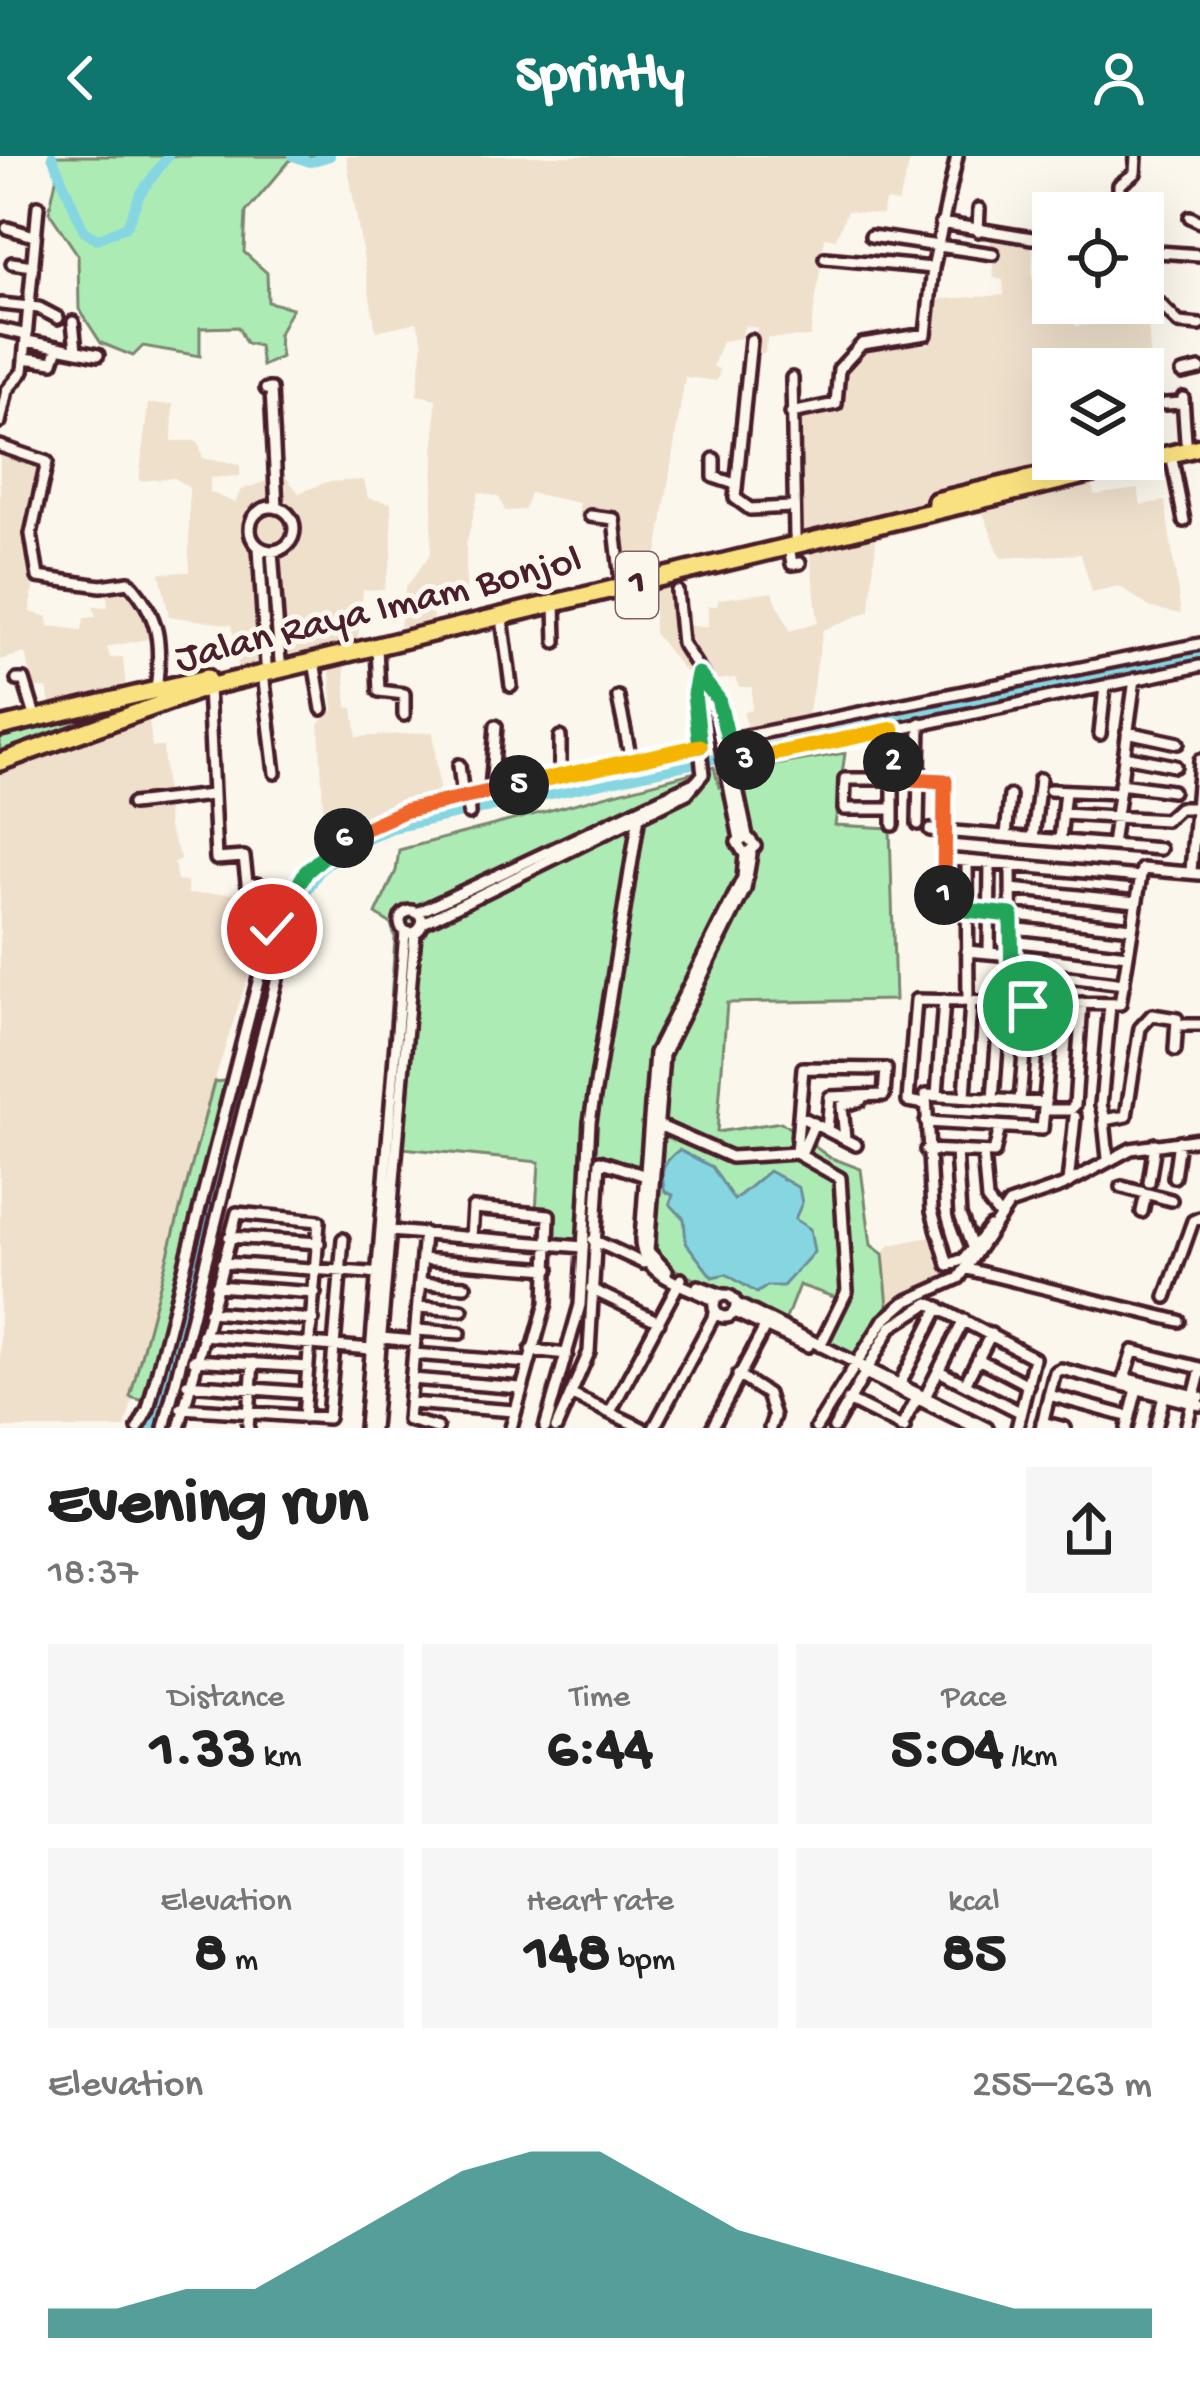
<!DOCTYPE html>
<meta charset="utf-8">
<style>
:root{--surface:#fff;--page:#f6f6f6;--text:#222;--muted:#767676;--accent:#0f766e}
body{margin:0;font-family:"Gochi Hand",sans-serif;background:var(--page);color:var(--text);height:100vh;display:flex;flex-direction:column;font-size:45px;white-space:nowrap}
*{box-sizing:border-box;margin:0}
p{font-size:39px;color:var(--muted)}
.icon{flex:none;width:66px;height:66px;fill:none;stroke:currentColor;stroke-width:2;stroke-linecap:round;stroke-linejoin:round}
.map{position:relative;height:1272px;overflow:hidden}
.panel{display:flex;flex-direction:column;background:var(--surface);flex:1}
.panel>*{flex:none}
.buttons{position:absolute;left:1032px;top:36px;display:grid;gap:24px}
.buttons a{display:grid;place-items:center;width:132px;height:132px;border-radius:0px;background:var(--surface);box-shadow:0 12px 48px #0002;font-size:60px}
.pin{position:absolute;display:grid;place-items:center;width:102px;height:102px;color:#fff;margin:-51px;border:6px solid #fff;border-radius:50%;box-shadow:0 3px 12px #0007}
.km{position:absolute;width:60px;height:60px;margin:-30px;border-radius:50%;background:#222;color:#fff;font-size:33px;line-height:60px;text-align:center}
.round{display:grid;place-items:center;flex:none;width:126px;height:126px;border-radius:0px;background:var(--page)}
.overview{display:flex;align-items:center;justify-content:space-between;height:204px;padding:0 48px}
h1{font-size:66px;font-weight:800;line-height:90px}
.figures{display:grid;grid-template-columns:repeat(3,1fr);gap:18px;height:204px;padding:12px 48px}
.figures div{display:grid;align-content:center;border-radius:0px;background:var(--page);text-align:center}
.figures b{font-size:60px;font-weight:800}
.figures small{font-size:33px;font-weight:400}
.figures p{font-size:33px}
.chart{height:336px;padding:24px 48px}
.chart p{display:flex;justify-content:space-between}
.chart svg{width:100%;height:216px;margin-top:12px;fill:var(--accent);opacity:.7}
header{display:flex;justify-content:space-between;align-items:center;height:156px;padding:0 48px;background:var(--accent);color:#fff;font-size:54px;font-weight:800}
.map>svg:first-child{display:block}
.built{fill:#efe0cc}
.green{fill:#acecb4;stroke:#7b8670;stroke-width:3}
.water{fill:#86d6e2;stroke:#6e8d99;stroke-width:3}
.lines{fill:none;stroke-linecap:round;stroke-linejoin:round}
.river{stroke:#86d6e2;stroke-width:10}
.minor-casing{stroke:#4a1f2b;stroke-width:18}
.highway-casing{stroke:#4a1f2b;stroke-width:24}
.minor{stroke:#fbf7ec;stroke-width:9}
.highway{stroke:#fae180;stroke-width:15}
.split-1-casing{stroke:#fff;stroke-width:24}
.split-2-casing{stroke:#fff;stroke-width:24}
.split-3-casing{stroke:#fff;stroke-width:24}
.split-4-casing{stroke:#fff;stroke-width:24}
.split-5-casing{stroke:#fff;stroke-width:24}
.split-6-casing{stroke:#fff;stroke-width:24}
.split-7-casing{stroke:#fff;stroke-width:24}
.split-1{stroke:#22a559;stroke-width:15}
.split-2{stroke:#f0652b;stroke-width:15}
.split-3{stroke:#f5b400;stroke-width:15}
.split-4{stroke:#22a559;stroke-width:15}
.split-5{stroke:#f5b400;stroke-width:15}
.split-6{stroke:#f0652b;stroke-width:15}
.split-7{stroke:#22a559;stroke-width:15}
.labels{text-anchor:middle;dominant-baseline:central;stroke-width:10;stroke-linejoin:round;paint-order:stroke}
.shield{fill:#fbf7ec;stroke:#7f6065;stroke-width:3}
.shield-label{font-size:39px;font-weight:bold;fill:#4a1f2b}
.street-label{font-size:42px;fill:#4a1f2b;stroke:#fbf7ec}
</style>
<header><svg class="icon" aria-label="back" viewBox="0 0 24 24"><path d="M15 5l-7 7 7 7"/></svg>Sprintly<svg class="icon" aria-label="person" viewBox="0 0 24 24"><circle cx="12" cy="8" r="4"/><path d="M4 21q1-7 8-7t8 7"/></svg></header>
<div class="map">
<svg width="1200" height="1272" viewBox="0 0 1200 1272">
<rect width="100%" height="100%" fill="#fbf7ec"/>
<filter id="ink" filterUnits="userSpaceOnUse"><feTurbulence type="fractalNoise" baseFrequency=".00833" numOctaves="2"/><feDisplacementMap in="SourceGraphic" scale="24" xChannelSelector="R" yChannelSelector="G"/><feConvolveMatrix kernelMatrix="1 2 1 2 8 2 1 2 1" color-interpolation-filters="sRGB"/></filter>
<g filter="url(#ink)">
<path class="built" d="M346 0H895L910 6 898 47 885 45 882 59 847 55 836 83 825 81 810 181 767 182 765 197H752L757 172 745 169 741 182 722 185 713 210 720 214 717 225 685 221 655 411 615 421 616 369 579 362V347L530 337 524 354 505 355 499 341 479 336 466 389V435L432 440 433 467 400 471 405 433 431 397 436 243 417 239 423 187 417 166 376 175Z
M990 77 1033 86 1032 123 1053 126V147H1072L1075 170 1148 166 1155 272 1143 273V213H1053V303H1107L1109 325 1093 330 1094 339 1138 333 1141 349 1165 345 1181 458 1151 452 1119 430 1092 436 1081 398 1001 402 983 357 876 383 870 455 823 474 808 560 748 573 743 556 752 554V531H739L735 522 709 525 687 518 654 477V435L683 429 687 470H708V450H717L719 443 772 436 790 475 818 466 810 397 793 401 788 260 837 253V221L862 190 927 189 930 144 1004 139 1003 124 994 122Z
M148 248H173L172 285H198L203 302 240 309V320L210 322V336L235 347 241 334 284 319 299 337 327 326 364 324 368 342 391 347 392 398 384 433 363 434 358 483 238 511 232 469 169 460 160 417 189 416V332L175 322 139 325Z
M0 298 42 309 26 379 38 389 30 456 48 461 49 470 82 474 84 462 96 461 93 450 108 451 107 437 125 434 149 461 152 482 107 491 110 502 123 501 126 535 51 553 47 532H35L25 497 0 504Z
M344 504 347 551 353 552 357 581 433 576 439 632 436 638 384 652 325 687 319 568 333 554 329 505Z
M149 562 152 591H163L168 671 181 703 174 706 177 725 187 726 188 738 275 737 214 926 125 1272H0V616Z
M934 1080 948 1123 888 1150 883 1098 890 1089Z"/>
<path class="green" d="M52 0H330L310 6 293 1 246 56 244 96 267 117 268 146 292 152 278 179 281 201 262 210 259 190 246 187 238 171 200 172V200L143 190 133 200 101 187 79 153 78 99 49 56 58 14Z
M418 474 263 517 0 606V571Z
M845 597 835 669 890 672 895 844 727 847 717 976 781 966 829 1001 861 1013 871 1089 883 1098 888 1150 853 1202 818 1184 837 1142 799 1129 784 1168 658 1105 654 1030 582 999 578 1089 550 1085 552 1057 536 1056 539 1006 382 990 395 781 391 768 376 758 396 715 399 694 714 611 719 631 752 613Z
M234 924 147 1246 130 1241 214 926Z"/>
<path class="water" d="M679 994 712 1011 734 1044 769 1015 799 1032 802 1047 795 1063 810 1073 814 1096 783 1130H767L757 1137 726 1118 712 1121 686 1087 684 1063 670 1048 673 1039 665 1036C659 1015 663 1006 679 994Z"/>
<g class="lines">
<path class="river" d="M52 0 84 75 97 83 127 70 140 38 168 0
M293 0 310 6 330 0
M151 1272 289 763 320 714 350 691 392 672 1200 499"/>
<g class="minor-casing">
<path id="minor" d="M1119 57V29L1135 17 1136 0
M1190 61 1200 66
M941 67 1032 82
M7 72 34 80
M978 75 979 53
M871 80 993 98
M1158 96 1200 99
M825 102 933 112
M12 107 33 110
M1143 146H1158L1179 167 1200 169
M1120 147V150
M1 148 39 152 58 162
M73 166 76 194
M0 173 27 179
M751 184 735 342 750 353 791 351
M27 185 98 199
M25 202 53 206 58 191
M1182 217 1200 213
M792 222 795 380
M266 233H271L277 352
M1183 242 1186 285
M1165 248 1183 247
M791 257 836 248 839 213 862 188 926 178 933 112 957 0
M0 266 7 234 23 215 38 50
M0 290 47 306 31 378 38 421 101 430 129 426C160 460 162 489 156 533
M1171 298 1184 365
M714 303V321L735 328
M250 373a22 22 0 1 1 44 0a22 22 0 1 1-44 0Z
M590 360 614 363 621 425
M789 390 792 408 800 407
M259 391 266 508
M272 395 280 505
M677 435 682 487 718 543 747 680
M555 449 556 486
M502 462 511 530
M377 491 379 535 404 538V559
M314 505 322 553
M263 517 275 617
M17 524H24L36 563
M208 531 216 703 244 701 247 726 292 736
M710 534 740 683
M618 541 631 604
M1127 576 1178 587
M1100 578 1105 530
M721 585 1200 488
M1124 600 1175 610
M459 609 463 641
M726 609 1200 510
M560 620V581
M1120 628 1172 635
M1050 634 1119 637
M491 635 496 570
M468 640 469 658
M132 648 211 639
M892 653H844L845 623H944L945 751 1132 772
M1063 658 1166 664 1179 652H1197
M918 668 920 567
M893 669V573
M930 674 1160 693
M1006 679 1010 640
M1033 682 1040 623
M1060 684 1065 635
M1112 689 1135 523
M943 703 1140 721
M967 705 968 846
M1011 709 1012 849
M1191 715 1200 604
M1011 733 1136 746
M400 766a11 11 0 1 1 22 0a11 11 0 1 1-22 0Z
M417 757 696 626
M423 767 687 637 703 618 694 538 698 518
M1011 785 1127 799
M967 795 1011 799
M989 797 990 707
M1012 814 1124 828
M1179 869H1200
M937 939 944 844
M965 941 971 846
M993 943 1000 848
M1020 945 1028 850
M926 948 908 945 916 844 1120 848 1142 713 1200 718
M1046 954H1070L1075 949 1082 847
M799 960 856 989
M1105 963 1101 949 1110 849
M926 966 1042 973 1054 851
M656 968 731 1001 796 997 840 1022 847 1135 820 1190
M845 983 842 950 861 944
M926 994 994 997 1000 971
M956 995 960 1059 972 1091
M796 997 803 912 886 913 884 939 830 941 827 974
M983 997 987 1044 998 1058
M801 998 814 967
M1108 1002 1104 964 1126 960 1140 872 1152 859 1177 863 1175 894
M1174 1021 1179 985
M1149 1026 1155 988
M1068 1027 1075 961
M1122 1031 1171 1044
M1142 1056 1146 1038
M990 1071 964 1103 948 1109 932 1055 926 939 1046 947
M390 1075 583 1091
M424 1077 408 1264 437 1272
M229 1081 319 1087
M471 1081 473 1052 549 1059 546 1147 511 1272
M593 1084 643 1107
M422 1103 549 1113
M222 1107 384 1118
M967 1113 1179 1165
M667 1115 648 1095 663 899 745 733 751 698
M420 1127 465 1130
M216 1130 315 1137
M698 1130 722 1139
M591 1133 659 1166
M714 1150a11 11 0 1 1 22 0a11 11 0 1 1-22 0Z
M1166 1141 1193 1065 1200 1062
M715 1145C687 1128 640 1122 641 1082L655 897 743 722 745 699 737 686 747 680 755 690 745 699
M737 1148 987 1272
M418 1151 462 1154
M209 1156 313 1164
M734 1156 808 1190
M416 1174 460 1177
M202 1179 371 1193
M381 1182 415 1185
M531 1194 567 1198
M414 1198 528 1207
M978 1203 1028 1229
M193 1204 308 1211
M939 1215 1020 1256
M863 1216 977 1272
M738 1219 767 1238 774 1260 770 1272
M1124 1222 1200 1241
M412 1223 520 1232
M901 1226 939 1151
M187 1228 306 1237
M965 1228 991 1178
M1122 1229 1133 1195 1200 1212
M572 1239 642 1272
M926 1239 964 1164
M1049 1239 1130 1261
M848 1244 904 1272
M410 1247 514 1255
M181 1252 328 1262 343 1083
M610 1256 681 1123
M1042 1266 1065 1272
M138 1272 148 1253 268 787 276 762 306 716 360 672 447 644 700 590
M164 1272 279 814 295 773
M179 1272 237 1057 319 1065 304 1261
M248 1272 253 1207
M365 1272 405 776
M373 1272 415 777
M545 1272 580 1149 590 966 639 660
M556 1272 589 1196 600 1005 652 1022
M654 1272 716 1156
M712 1272 765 1171
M816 1272 883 1165 905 1146 959 1122 1009 1048 1062 1030 1131 993 1200 983
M834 1272 891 1171 929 1147 1034 1202 1017 1272
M901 1272 918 1240
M1041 1272 1055 1216 1061 1213 1200 1249
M1127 1272 1137 1233
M1156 1272 1164 1240
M1186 1272 1200 1217"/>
</g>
<g class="highway-casing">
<path id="highway" d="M936 345 1114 303
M0 571 207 522
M0 606 208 531 1200 291"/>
</g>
<use href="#minor" class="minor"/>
<use href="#highway" class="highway"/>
</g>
</g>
<g class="lines" filter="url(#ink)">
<g class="split-1-casing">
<path id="split-1" d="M944 739 948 752 1011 759 1012 849 1028 850"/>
</g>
<g class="split-2-casing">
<path id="split-2" d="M893 606 892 622 945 625 944 739"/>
</g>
<g class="split-3-casing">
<path id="split-3" d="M745 604 893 573V606"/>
</g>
<g class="split-4-casing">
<path id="split-4" d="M700 590 694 538 698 518 718 543 734 607 745 604"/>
</g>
<g class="split-5-casing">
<path id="split-5" d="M519 629 700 590"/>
</g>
<g class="split-6-casing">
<path id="split-6" d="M344 682 404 655 519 629"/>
</g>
<g class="split-7-casing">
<path id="split-7" d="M272 773 306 716 344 682"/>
</g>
<use href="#split-1" class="split-1"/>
<use href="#split-2" class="split-2"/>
<use href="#split-3" class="split-3"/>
<use href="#split-4" class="split-4"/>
<use href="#split-5" class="split-5"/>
<use href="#split-6" class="split-6"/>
<use href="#split-7" class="split-7"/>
</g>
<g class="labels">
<rect class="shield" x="616" y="396" width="42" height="66" rx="9"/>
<g class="shield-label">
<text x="637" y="429">1</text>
</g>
<g class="street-label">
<text transform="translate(379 456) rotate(-14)">Jalan Raya Imam Bonjol</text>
</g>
</g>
</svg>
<div class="buttons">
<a><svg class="icon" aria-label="locate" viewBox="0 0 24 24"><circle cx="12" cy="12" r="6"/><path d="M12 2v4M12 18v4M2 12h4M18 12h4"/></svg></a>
<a><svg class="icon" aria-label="layers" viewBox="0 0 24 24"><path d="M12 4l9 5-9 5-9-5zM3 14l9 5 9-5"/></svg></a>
</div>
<div class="pin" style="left:1028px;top:850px;background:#1e9e55"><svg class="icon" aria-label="arrive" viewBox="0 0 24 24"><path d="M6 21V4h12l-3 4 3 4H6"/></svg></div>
<div class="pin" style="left:272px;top:773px;background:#d93025"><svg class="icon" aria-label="check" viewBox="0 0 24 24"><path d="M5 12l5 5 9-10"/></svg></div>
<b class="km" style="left:944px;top:739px">1</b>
<b class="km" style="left:893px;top:606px">2</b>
<b class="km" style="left:745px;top:604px">3</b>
<b class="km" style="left:519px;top:629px">5</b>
<b class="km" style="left:344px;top:682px">6</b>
</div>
<section class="panel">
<div class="overview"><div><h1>Evening run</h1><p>18:37</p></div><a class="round"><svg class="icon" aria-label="share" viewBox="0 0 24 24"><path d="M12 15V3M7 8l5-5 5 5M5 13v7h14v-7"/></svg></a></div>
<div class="figures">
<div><p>Distance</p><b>1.33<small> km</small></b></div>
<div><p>Time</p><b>6:44</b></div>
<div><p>Pace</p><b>5:04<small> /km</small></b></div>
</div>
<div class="figures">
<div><p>Elevation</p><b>8<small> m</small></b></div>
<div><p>Heart rate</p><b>148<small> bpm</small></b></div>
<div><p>kcal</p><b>85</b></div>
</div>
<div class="chart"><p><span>Elevation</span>255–263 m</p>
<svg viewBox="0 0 160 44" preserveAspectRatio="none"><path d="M0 44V38L10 38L20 34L30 34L40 26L50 18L60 10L70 6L80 6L90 14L100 22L110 26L120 30L130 34L140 38L150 38L160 38V44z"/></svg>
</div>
</section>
